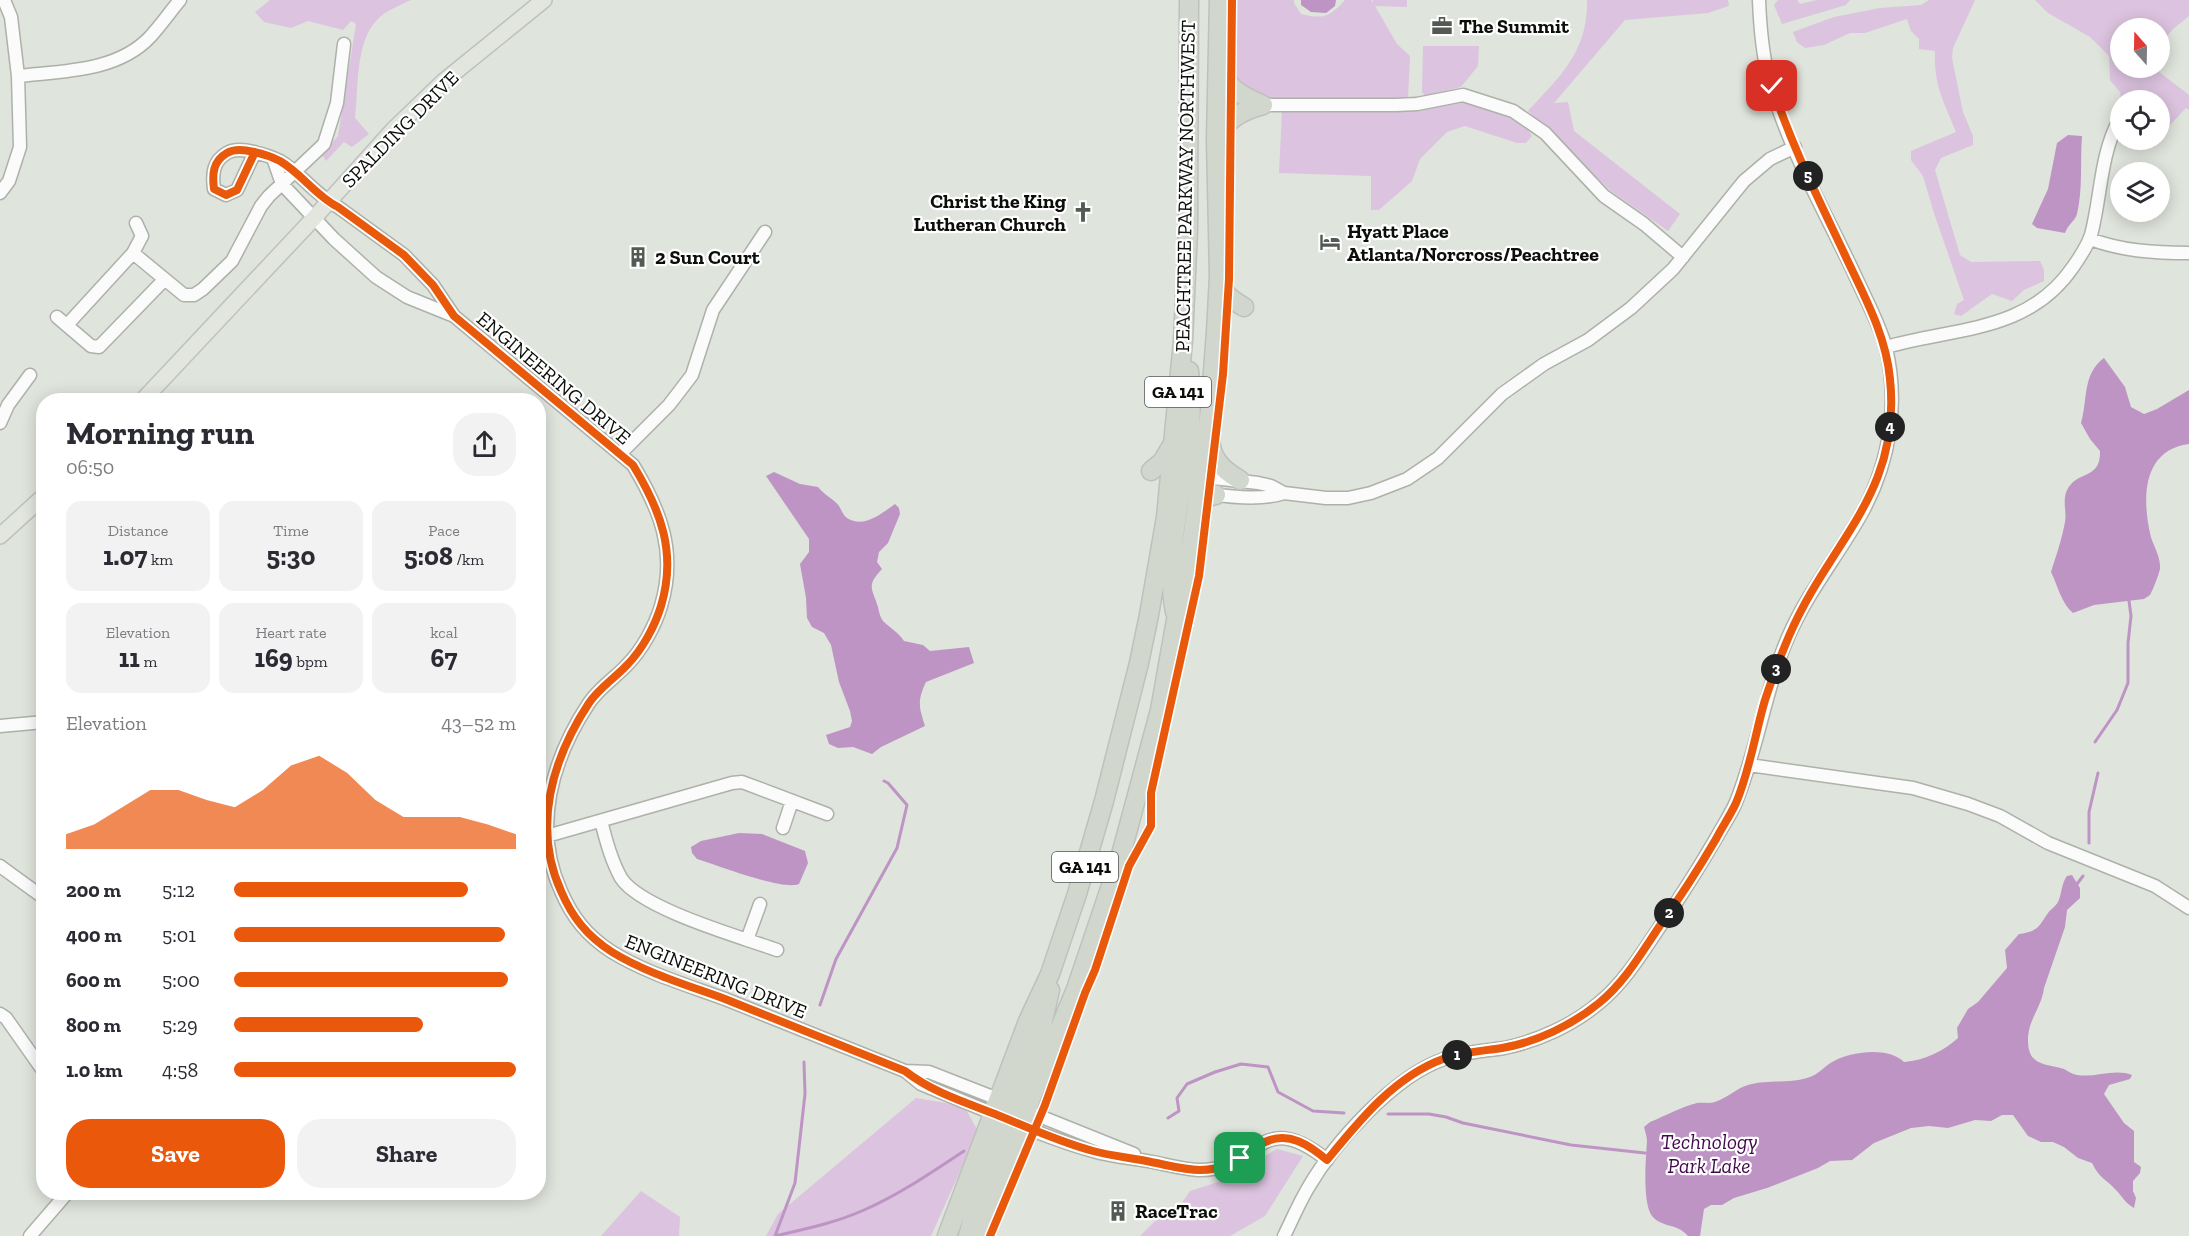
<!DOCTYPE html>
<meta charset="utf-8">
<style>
:root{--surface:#fff;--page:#f2f2f3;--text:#2b2b33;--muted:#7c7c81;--accent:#ea580c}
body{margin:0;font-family:"Zilla Slab",serif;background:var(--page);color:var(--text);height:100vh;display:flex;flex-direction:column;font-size:22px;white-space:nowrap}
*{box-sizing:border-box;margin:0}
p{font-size:20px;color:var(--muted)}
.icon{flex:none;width:33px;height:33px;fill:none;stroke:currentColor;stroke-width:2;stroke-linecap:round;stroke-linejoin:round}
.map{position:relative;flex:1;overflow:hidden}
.sheet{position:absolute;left:36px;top:393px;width:510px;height:807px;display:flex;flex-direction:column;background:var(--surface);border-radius:24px;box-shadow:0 3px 15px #0003}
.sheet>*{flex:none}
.needle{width:39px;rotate:340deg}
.tools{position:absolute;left:2110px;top:18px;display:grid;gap:12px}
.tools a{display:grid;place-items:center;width:60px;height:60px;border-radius:50%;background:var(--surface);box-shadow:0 3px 15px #0003;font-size:30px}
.pin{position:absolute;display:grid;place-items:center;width:51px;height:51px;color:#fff;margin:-26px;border-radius:12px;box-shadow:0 3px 9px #0006}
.km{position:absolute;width:30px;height:30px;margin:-15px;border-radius:50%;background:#222;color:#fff;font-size:16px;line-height:30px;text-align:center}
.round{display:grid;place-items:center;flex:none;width:63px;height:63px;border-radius:24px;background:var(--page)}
.headline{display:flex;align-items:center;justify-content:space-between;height:102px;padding:0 30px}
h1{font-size:33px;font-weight:800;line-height:45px}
.metrics{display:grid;grid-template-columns:repeat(3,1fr);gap:9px;height:102px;padding:6px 30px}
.metrics div{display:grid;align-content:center;border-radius:15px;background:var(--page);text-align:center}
.metrics b{font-size:26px;font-weight:800}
.metrics small{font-size:16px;font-weight:400}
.metrics p{font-size:16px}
.chart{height:168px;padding:12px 30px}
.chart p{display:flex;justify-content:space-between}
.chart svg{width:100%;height:108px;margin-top:6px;fill:var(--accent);opacity:.7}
.action{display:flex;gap:12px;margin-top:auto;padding:12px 30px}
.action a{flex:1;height:69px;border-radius:24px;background:var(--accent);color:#fff;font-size:24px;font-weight:800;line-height:69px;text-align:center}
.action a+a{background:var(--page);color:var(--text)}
ul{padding:0 30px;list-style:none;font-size:20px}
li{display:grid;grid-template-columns:96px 72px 1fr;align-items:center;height:45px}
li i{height:15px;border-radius:8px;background:var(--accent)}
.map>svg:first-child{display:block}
.green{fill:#dcc3df}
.water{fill:#be94c5}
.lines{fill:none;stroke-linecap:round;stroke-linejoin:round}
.stream{stroke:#be94c5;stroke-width:3}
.minor-casing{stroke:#adb1aa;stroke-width:15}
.major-casing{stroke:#bec1bc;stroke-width:18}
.highway-casing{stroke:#bec1bc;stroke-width:21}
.minor{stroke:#fafbfa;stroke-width:12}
.major{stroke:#e2e6df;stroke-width:15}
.highway{stroke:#d2d7cd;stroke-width:18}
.cycleway-casing{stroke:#fff;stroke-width:11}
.cycleway{stroke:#e8590c;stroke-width:8}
.route-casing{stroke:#fff;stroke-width:12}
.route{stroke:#ea580c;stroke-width:8}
.labels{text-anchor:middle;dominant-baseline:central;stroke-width:4.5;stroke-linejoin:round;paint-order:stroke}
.shield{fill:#fff;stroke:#545653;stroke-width:1.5}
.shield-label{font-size:18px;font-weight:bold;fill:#0b0e09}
.poi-label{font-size:20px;font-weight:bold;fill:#0b0e09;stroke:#fff;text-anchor:start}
.street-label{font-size:20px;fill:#0b0e09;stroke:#fff}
.water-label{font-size:21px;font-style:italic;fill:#44084e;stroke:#fff}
</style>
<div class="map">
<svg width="2189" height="1236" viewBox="0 0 2189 1236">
<rect width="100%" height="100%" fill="#dfe4dc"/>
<path class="green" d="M270 0H411C402 4 393 8 385 13 354 34 359 84 355 118L369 134 352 147 344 142 326 161 322 154 338 136 356 24 351 21 343 30 308 21 291 28 264 22 255 12Z
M1236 0H1294V3L1301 14C1323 19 1329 18 1345 0H1371L1373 3V0H1407V7L1375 6 1397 44 1410 56 1408 98 1271 100 1249 96 1236 78Z
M1587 0H1728L1729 6 1708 13 1625 20 1554 103 1568 102 1574 131 1680 214 1668 231 1611 191 1528 111C1560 76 1588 52 1587 0Z
M1778 0H1797L1800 4 1817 0H1850L1846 5 1782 24 1774 5Z
M1929 0H1975L1953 48 1952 58 1963 112 1973 136V145L1941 158 1935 170 1960 255 1971 262 2040 261 2044 270V281L2024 290 2012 301 1992 294 1961 316 1954 314 1957 304 1964 300 1934 213 1923 176 1911 160V151L1956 132C1943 99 1934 87 1935 51L1919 49V39L1911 31 1907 19 1865 33H1850L1824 45 1805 48 1797 42 1793 32 1834 17 1880 8 1921 5Z
M2035 0H2189V16L2173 29 2160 45V28H2121V68H2154L2189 95V110L2186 108 2160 136V100L2121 101 2120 92 2110 80 2109 56 2090 37 2048 13Z
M1423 46H1479L1478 66 1461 87 1425 96 1422 92Z
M1457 100C1482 107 1519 112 1532 136L1526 143H1517L1465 126 1447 132 1420 159 1412 181 1379 210H1371V176L1279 173 1282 111 1420 110Z
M916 1098 964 1106 978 1131 931 1236H766L778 1214Z
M1277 1149 1303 1156 1265 1216 1230 1236H1140L1160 1216 1179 1207 1190 1191 1234 1177 1253 1163Z
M641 1191 680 1217 679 1236H601Z"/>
<path class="water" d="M1301 0H1336L1335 6 1326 13 1311 12 1301 5Z
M2068 135 2082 136C2080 161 2083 189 2077 214 2075 221 2068 224 2065 233L2037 228 2032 224 2048 189 2057 143Z
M2104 358 2125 387 2131 407 2144 414 2157 409 2189 390V444C2143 450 2142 497 2150 533 2152 545 2161 555 2160 569 2158 577 2154 587 2150 595L2144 599 2094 605 2073 613C2061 603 2058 586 2051 572 2056 556 2062 539 2065 522 2067 512 2062 501 2067 490 2077 470 2101 480 2100 451L2090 439 2081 423C2088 400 2082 374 2104 358Z
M774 472 800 484 818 487C824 495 834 499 839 506 842 511 843 515 847 518 864 529 882 513 895 504L899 508 900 514 888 543 879 552 877 562 882 569C866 586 872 588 878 607 879 612 880 617 883 621 890 628 898 632 904 641L923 645 930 651 969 647 974 663 926 682C917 701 919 707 925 726L881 747 872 754 853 747 838 748 829 744 826 735 850 727 852 721 850 711 839 682 831 645 824 633 812 627 807 618 806 598 800 564 809 552V539L766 476Z
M739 833 762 834 805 851 808 863 799 884C783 891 717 865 697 859L692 853 691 847 701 841Z
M2072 875 2080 888V898L2067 910 2065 927 2044 988C2042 1006 2029 1019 2028 1037 2027 1066 2043 1063 2064 1069 2068 1071 2072 1074 2077 1075 2095 1078 2115 1068 2132 1075L2130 1079 2109 1085 2104 1094 2124 1123 2134 1131V1162L2141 1167 2140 1173 2133 1181V1191L2136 1198 2134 1208C2125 1203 2122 1196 2116 1190 2105 1178 2100 1179 2092 1163L2078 1158 2064 1147 2053 1142H2041L2028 1136 2013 1115H2002L1991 1121 1975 1120 1948 1128 1929 1126 1911 1128 1874 1143 1852 1160 1830 1161 1818 1168 1767 1188 1734 1198 1722 1205H1711L1704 1209 1700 1236H1688C1677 1223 1662 1228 1652 1216 1642 1202 1646 1157 1647 1141 1647 1137 1645 1131 1644 1127L1650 1122C1665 1116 1681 1107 1697 1103 1703 1102 1709 1104 1715 1102 1727 1098 1737 1088 1748 1085 1767 1079 1788 1084 1807 1078 1819 1075 1824 1066 1834 1061 1853 1051 1889 1047 1904 1062 1925 1060 1942 1052 1958 1038L1957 1028 1968 1009 1978 1002 2007 968 2005 950 2019 934C2039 931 2038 927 2048 913 2051 909 2055 907 2058 902 2062 894 2061 884 2067 876Z"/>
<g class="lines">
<path class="stream" d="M2095 742 2117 710 2128 683V643L2131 616 2129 601
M2089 843V812L2098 773
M2077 884 2083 876
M820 1005 836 959 897 848 907 805 888 783 884 781
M1388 1114H1429L1446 1117 1463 1123 1571 1145 1645 1153
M1168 1118 1179 1111 1177 1098 1187 1084 1215 1072 1241 1064 1268 1067 1278 1092 1313 1111 1344 1113
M775 1236C805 1229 835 1223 864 1210 899 1195 932 1172 964 1151
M775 1236 795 1183 805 1094 804 1062"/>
<g class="minor-casing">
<path id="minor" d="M18 76C62 71 117 72 150 37 161 25 170 12 180 0
M1263 105H1396L1417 104 1463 95 1513 111 1545 133 1604 196 1644 224 1683 257
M255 152 237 190 226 195 214 189C212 174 213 161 227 153 235 148 246 150 254 152 263 154 272 157 280 161 302 174 316 196 338 207L404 255 433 285 454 316 633 465C661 511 677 553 661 606 655 626 642 650 627 665 615 678 599 688 589 703 552 759 532 827 561 891 572 917 587 936 612 952 646 973 687 985 725 999 785 1023 845 1047 905 1071L921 1084 999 1116
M273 158 282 184 334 239 376 277 407 297 454 316
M0 193 9 181 20 147 18 76 11 17 4 0
M2090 239C2122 251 2155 253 2189 253
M133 253 184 295H194L203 289 232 261 261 206 269 196 324 144 337 103 344 44
M57 317 91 346 99 347 164 280
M67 325 133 253 142 236 136 223
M1886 347C1955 327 2028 333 2073 267 2080 257 2087 247 2091 235 2101 198 2100 155 2119 120
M0 423 8 405 30 375
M620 454 669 405 692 375 713 310 765 232
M1195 476 1258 483 1271 486 1284 493 1326 498H1348L1371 493 1407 479 1438 458 1502 394 1544 364 1588 340 1631 308 1673 269 1744 181 1770 159 1795 147
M1211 494C1231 497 1264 500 1284 493
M0 726 44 722
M1749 765 1913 788 1968 804 2000 816 2048 843 2155 886 2189 908
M601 821C606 840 611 860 621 878 641 909 741 937 777 950
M783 828 792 801
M547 836 732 783 742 782 827 814
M0 866 44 898
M747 940 760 904
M0 1014 6 1018 44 1072
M905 1071 929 1072 1003 1101
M1022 1109 1134 1154
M1015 1123C1041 1134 1067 1144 1093 1151 1113 1157 1133 1158 1153 1162 1168 1165 1182 1169 1198 1170 1258 1172 1258 1105 1327 1160
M30 1236 68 1192
M1284 1236C1292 1220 1299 1203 1308 1188 1334 1143 1394 1076 1444 1059 1463 1052 1484 1051 1504 1048 1538 1041 1573 1025 1599 1003 1627 980 1645 948 1665 919 1684 892 1701 864 1718 835 1724 824 1731 814 1736 802 1758 748 1765 689 1789 635 1809 590 1840 553 1863 511 1890 461 1899 403 1886 348 1879 322 1864 296 1853 271 1823 208 1786 144 1768 75 1762 51 1760 25 1759 0"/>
</g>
<g class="major-casing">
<path id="major" d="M143 400 314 218 393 130 444 81 544 0
M0 536 44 496"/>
</g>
<g class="highway-casing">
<path id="highway" d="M1220 66C1226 89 1243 96 1263 105
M1216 139C1227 119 1241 111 1263 105
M1219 278C1221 293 1232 300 1244 307
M1210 435C1210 458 1221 469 1240 480
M1151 471 1162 462 1172 445
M1196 512 1203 498 1216 495
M1175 612C1160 535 1200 450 1189 371
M1008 1120 1040 1034 1050 990
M947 1236 1028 1021 1050 974 1077 894 1104 801 1139 663 1149 615 1166 517 1183 341 1188 230 1189 0
M968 1236 980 1191 1010 1110
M979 1236 1018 1137 1031 1098 1076 989 1119 862 1160 710 1176 620 1186 584 1210 410 1216 332 1219 276 1216 139 1219 0"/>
</g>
<use href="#minor" class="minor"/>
<use href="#major" class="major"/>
<use href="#highway" class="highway"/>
<g class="cycleway-casing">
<path id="cycleway" d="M255 152 237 190 226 195 214 189C212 174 213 161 227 153 235 148 246 150 254 152 263 154 272 157 280 161 302 174 316 196 338 207L404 255 433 285 454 316 633 465C661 511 677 553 661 606 655 626 642 650 627 665 615 678 599 688 589 703 552 759 532 827 561 891 572 917 587 936 612 952 646 973 687 985 725 999 785 1023 845 1047 905 1071 932 1092 964 1102 995 1114 1027 1127 1059 1142 1093 1151 1112 1156 1132 1158 1151 1162 1167 1165 1184 1170 1200 1170 1260 1170 1259 1106 1327 1160
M990 1236 1045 1105 1085 993 1095 970 1129 866 1151 826V793L1199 576 1223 374 1229 279 1232 0"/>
</g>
<use href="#cycleway" class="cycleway"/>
</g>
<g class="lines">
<g class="route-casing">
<path id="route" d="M1240 1158C1248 1153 1256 1146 1265 1142 1289 1131 1309 1145 1327 1160 1359 1121 1394 1077 1443 1059 1461 1052 1483 1051 1502 1048 1537 1042 1572 1025 1599 1003 1625 982 1642 952 1661 924 1681 896 1699 868 1716 839 1722 827 1730 816 1736 803 1750 770 1755 734 1765 700 1772 679 1780 657 1789 636 1829 542 1902 494 1890 379 1886 334 1863 294 1844 253 1818 198 1791 144 1772 86"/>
</g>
<use href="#route" class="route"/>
</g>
<defs>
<g id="office-bare" transform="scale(1.62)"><path d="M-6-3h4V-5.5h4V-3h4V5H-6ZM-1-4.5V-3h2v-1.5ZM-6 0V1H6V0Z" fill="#555953" stroke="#fff" stroke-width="2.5" paint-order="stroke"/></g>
<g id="church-bare" transform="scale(1.62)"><path d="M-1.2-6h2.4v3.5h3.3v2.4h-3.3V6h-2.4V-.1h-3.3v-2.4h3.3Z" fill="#555953" stroke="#fff" stroke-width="2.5" paint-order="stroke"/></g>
<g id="hotel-bare" transform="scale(1.62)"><path d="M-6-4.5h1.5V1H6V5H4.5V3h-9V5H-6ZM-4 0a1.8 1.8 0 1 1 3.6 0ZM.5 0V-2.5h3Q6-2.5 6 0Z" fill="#555953" stroke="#fff" stroke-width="2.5" paint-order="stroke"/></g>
<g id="building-bare" transform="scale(1.62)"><path d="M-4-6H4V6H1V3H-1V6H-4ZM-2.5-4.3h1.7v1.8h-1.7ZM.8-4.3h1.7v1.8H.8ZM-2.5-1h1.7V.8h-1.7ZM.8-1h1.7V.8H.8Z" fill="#555953" stroke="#fff" stroke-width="2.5" paint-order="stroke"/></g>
</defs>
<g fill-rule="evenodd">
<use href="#office-bare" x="1442" y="26"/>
<use href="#church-bare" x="1083" y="212"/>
<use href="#hotel-bare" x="1330" y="242"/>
<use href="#building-bare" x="638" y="257"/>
<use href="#building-bare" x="1118" y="1211"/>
</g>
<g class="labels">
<g class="shield">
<rect x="1145" y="377" width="66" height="30" rx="4.5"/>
<rect x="1052" y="852" width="66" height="30" rx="4.5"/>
</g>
<g class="shield-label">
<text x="1178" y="392">GA 141</text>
<text x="1085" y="867">GA 141</text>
</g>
<g class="poi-label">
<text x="1459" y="26">The Summit</text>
<text x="1066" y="201" text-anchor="end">Christ the King<tspan x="1066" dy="23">Lutheran Church</tspan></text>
<text x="1347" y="231">Hyatt Place<tspan x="1347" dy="23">Atlanta/Norcross/Peachtree</tspan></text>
<text x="655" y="257">2 Sun Court</text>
<text x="1135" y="1211">RaceTrac</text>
</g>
<g class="street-label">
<text transform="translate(400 129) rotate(-45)">SPALDING DRIVE</text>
<text transform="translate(1185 186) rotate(-89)">PEACHTREE PARKWAY NORTHWEST</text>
<text transform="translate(554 378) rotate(40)">ENGINEERING DRIVE</text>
<text transform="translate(716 976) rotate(22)">ENGINEERING DRIVE</text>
</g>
<g class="water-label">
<text x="1709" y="1141">Technology<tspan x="1709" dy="24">Park Lake</tspan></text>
</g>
</g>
</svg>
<div class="tools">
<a><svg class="needle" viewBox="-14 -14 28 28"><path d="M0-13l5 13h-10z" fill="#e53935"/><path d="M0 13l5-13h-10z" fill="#7c7c81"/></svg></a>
<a><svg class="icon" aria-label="locate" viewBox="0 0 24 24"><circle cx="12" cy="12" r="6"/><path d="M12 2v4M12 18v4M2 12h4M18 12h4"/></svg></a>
<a><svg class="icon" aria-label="layers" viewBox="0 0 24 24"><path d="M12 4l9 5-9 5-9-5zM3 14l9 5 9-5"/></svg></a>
</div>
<div class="pin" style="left:1240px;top:1158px;background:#1e9e55"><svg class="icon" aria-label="arrive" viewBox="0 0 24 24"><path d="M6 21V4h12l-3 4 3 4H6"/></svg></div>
<div class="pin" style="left:1772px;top:86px;background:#d93025"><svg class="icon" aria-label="check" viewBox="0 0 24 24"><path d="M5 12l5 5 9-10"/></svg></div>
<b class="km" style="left:1457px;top:1055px">1</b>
<b class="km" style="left:1669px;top:913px">2</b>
<b class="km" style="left:1776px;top:669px">3</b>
<b class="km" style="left:1890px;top:427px">4</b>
<b class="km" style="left:1808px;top:176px">5</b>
<section class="sheet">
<div class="headline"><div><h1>Morning run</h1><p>06:50</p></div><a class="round"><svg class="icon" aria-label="share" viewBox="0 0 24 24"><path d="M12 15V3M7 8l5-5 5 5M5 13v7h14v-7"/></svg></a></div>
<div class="metrics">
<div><p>Distance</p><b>1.07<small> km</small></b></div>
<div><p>Time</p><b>5:30</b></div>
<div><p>Pace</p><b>5:08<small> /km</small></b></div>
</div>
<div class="metrics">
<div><p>Elevation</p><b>11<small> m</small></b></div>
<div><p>Heart rate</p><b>169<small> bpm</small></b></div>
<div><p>kcal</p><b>67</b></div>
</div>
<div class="chart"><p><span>Elevation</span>43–52 m</p>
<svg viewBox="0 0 160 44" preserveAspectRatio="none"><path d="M0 44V38L10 34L20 27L30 20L40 20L50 24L60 27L70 20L80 10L90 6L100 13L110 24L120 31L130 31L140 31L150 34L160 38V44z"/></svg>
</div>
<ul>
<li><b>200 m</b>5:12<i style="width:83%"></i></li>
<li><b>400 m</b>5:01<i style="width:96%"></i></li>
<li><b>600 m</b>5:00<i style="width:97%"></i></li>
<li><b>800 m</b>5:29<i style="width:67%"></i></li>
<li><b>1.0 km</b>4:58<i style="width:100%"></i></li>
</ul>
<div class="action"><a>Save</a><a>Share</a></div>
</section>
</div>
